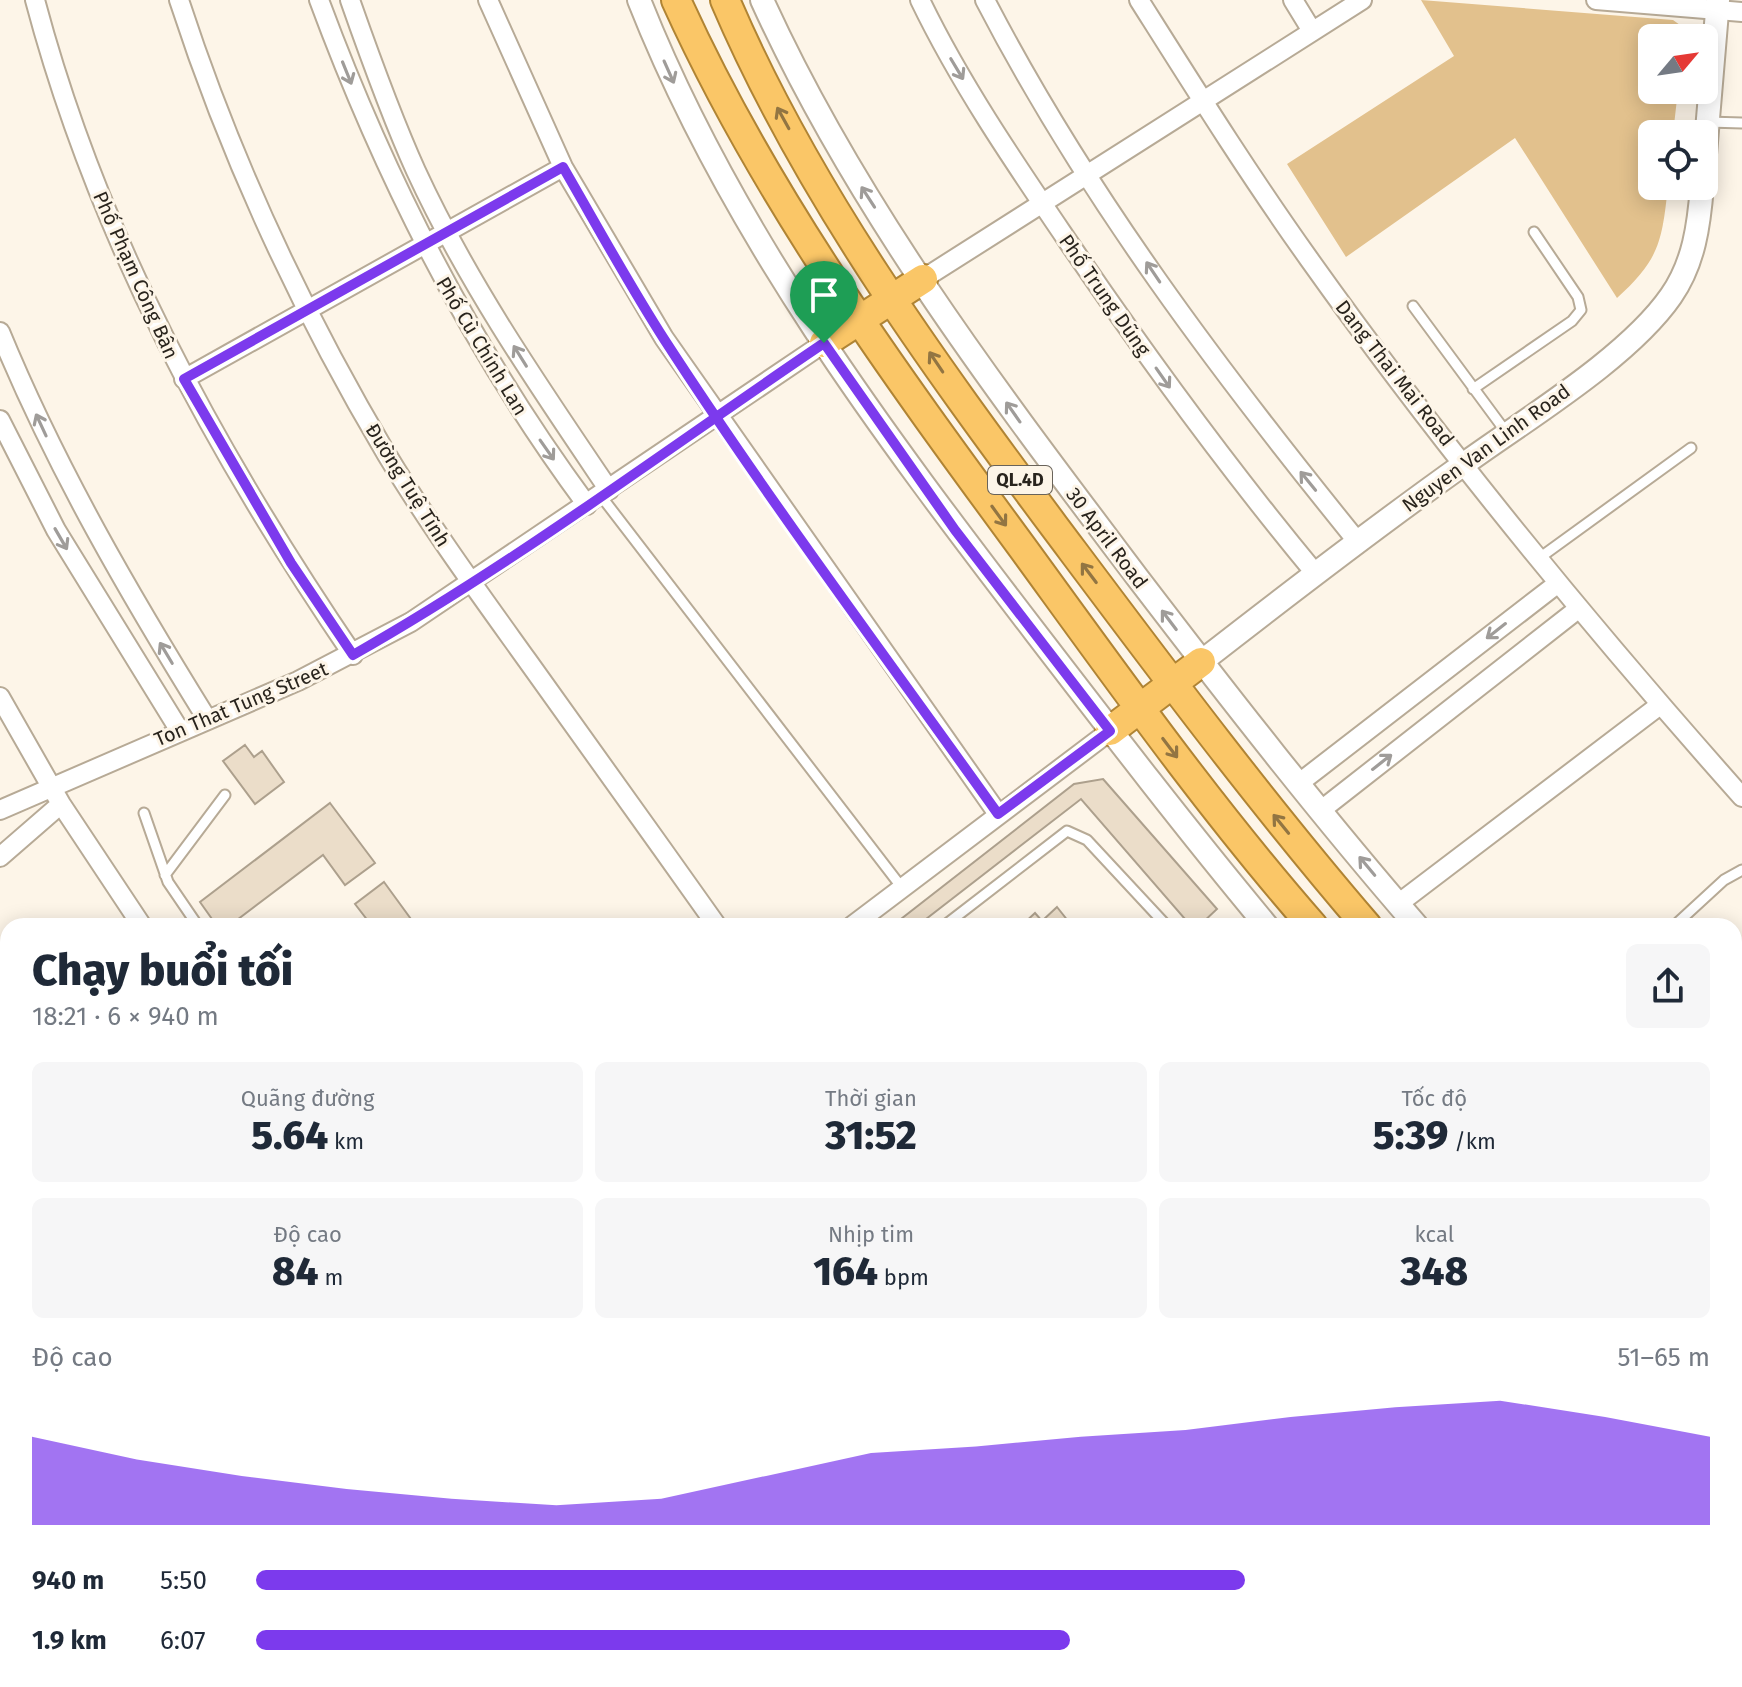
<!DOCTYPE html>
<html lang="vi">
<meta charset="utf-8">
<style>
:root{--surface:#fff;--page:#f6f6f7;--text:#1f2937;--muted:#747a83;--accent:#7c3aed}
body{margin:0;font-family:"Fira Sans",sans-serif;background:var(--page);color:var(--text);height:100vh;display:flex;flex-direction:column;font-size:30px;white-space:nowrap}
*{box-sizing:border-box;margin:0}
p{font-size:26px;color:var(--muted)}
.icon{flex:none;width:44px;height:44px;fill:none;stroke:currentColor;stroke-width:2;stroke-linecap:round;stroke-linejoin:round}
.map{position:relative;flex:1;overflow:hidden}
.drawer{position:absolute;left:0px;top:918px;width:1742px;height:770px;display:flex;flex-direction:column;background:var(--surface);border-radius:24px 24px 0 0;box-shadow:0 4px 20px #0003}
.drawer>*{flex:none}
.needle{width:52px;rotate:61deg}
.tools{position:absolute;left:1638px;top:24px;display:grid;gap:16px}
.tools a{display:grid;place-items:center;width:80px;height:80px;border-radius:12px;background:var(--surface);box-shadow:0 4px 20px #0003;font-size:40px}
.pin{position:absolute;display:grid;place-items:center;width:68px;height:68px;color:#fff;margin:-82px -34px;border-radius:50% 50% 50% 0;rotate:-45deg;box-shadow:0 0 8px #0007}
.pin .icon{rotate:45deg}
.round{display:grid;place-items:center;flex:none;width:84px;height:84px;border-radius:12px;background:var(--page)}
.overview{display:flex;align-items:center;justify-content:space-between;height:136px;padding:0 32px}
h1{font-size:44px;font-weight:800;line-height:60px}
.figures{display:grid;grid-template-columns:repeat(3,1fr);gap:12px;height:136px;padding:8px 32px}
.figures div{display:grid;align-content:center;border-radius:12px;background:var(--page);text-align:center}
.figures b{font-size:40px;font-weight:800}
.figures small{font-size:22px;font-weight:400}
.figures p{font-size:22px}
.chart{height:224px;padding:16px 32px}
.chart p{display:flex;justify-content:space-between}
.chart svg{width:100%;height:144px;margin-top:8px;fill:var(--accent);opacity:.7}
ul{padding:0 32px;list-style:none;font-size:26px}
li{display:grid;grid-template-columns:128px 96px 1fr;align-items:center;height:60px}
li i{height:20px;border-radius:10px;background:var(--accent)}
.map>svg:first-child{display:block}
.green{fill:#e2c18d}
.building{fill:#ebddc9;stroke:#ada08d;stroke-width:2}
.lines{fill:none;stroke-linecap:round;stroke-linejoin:round}
.service-casing{stroke:#b7aa96;stroke-width:13}
.minor-casing{stroke:#b7aa96;stroke-width:22}
.tertiary-casing{stroke:#b7aa96;stroke-width:26}
.secondary-casing{stroke:#b7aa96;stroke-width:28}
.trunk-casing{stroke:#b08434;stroke-width:32}
.service{stroke:#fff;stroke-width:9}
.minor{stroke:#fff;stroke-width:18}
.tertiary{stroke:#fff;stroke-width:22}
.secondary{stroke:#fdeac6;stroke-width:24}
.trunk{stroke:#fac667;stroke-width:28}
.oneway{stroke:#9f9c99}
.oneway2{stroke:#927542}
.route-casing{stroke:#fff;stroke-width:16}
.route{stroke:#7c3aed;stroke-width:10}
.labels{text-anchor:middle;dominant-baseline:central;stroke-width:6;stroke-linejoin:round;paint-order:stroke}
.shield{fill:#fdf5e8;stroke:#69635a;stroke-width:2}
.shield-label{font-size:18px;font-weight:bold;fill:#29241d}
.street-label{font-size:20px;fill:#29241d;stroke:#fdf5e8}
</style>
<div class="map">
<svg width="1742" height="1687" viewBox="0 0 1742 1687">
<rect width="100%" height="100%" fill="#fdf5e8"/>
<path class="green" d="M1421 0 1673 20 1680 25 1683 38H1652V90H1678L1673 134H1652V186H1668C1662 241 1660 259 1617 298L1515 138 1346 257 1287 164 1454 56Z"/>
<path class="building" d="M245 745 254 757 262 751 284 782 255 804 223 761Z
M1103 779 1217 909 1199 926H1191L1081 799 917 926H892L1074 784Z
M330 803 375 863 345 885 323 855 229 926H217L200 902Z
M384 882 416 926H372L355 904Z
M1057 907 1072 926H1021L1035 913 1042 921Z
M530 1680H544L549 1687H522Z"/>
<g class="lines">
<g class="service-casing">
<path id="service" d="M1708 122 1742 123
M1413 306 1506 432
M1473 389 1572 321 1581 310 1578 297 1534 232
M601 496 903 889
M1538 559 1691 448
M144 813 168 882 198 926
M165 875 225 795
M944 926 1067 831 1087 840 1167 926
M1674 926 1724 880 1742 870
M1734 1070 1742 1062
M566 1680 577 1686 591 1680"/>
</g>
<g class="minor-casing">
<path id="minor" d="M35 0C98 238 215 452 353 655
M179 0C231 160 301 310 387 455 430 526 479 593 527 660 590 748 654 837 717 926
M319 0C386 181 472 350 587 505
M350 0C370 57 391 116 416 171 468 284 540 388 609 490
M488 0 563 167 664 338 998 814
M920 0C961 85 1016 165 1069 243 1146 356 1227 467 1315 573
M985 0C1086 195 1220 372 1357 541
M1139 0C1194 87 1249 175 1309 259 1442 446 1589 625 1742 797
M1293 0 1312 31
M1596 0 1742 12
M923 279 1362 0
M0 332C56 468 130 595 207 719
M184 379 563 167
M0 420 56 530 180 731
M0 697 61 804 142 926
M1298 784 1557 584
M0 810 298 681 411 622 824 343
M1320 811 1578 609
M0 857 61 804
M1398 904 1660 705
M852 926 1110 731
M1734 967 1742 960
M0 1016 8 1027
M1734 1515 1742 1506
M1734 1606 1742 1614
M399 1680 405 1687
M1013 1680 1019 1687
M1181 1680 1188 1687
M1355 1680 1362 1687
M1500 1680 1507 1687
M1560 1687 1568 1680
M1737 1687 1742 1682"/>
</g>
<g class="tertiary-casing">
<path id="tertiary" d="M639 0C731 233 884 435 1035 632 1111 731 1187 830 1267 926
M762 0C857 209 999 394 1137 577 1228 696 1319 813 1417 926
M1704 166 1718 0
M1201 662C1287 595 1374 528 1464 464 1526 419 1628 358 1671 296 1694 263 1699 225 1702 186
M1734 1255 1742 1263
M1734 1420 1742 1428"/>
</g>
<g class="secondary-casing">
<path id="secondary" d="M931 1687 939 1680"/>
</g>
<g class="trunk-casing">
<path id="trunk" d="M676 0C765 197 894 373 1022 547 1116 676 1208 806 1313 926
M725 0C806 190 932 362 1054 526 1156 662 1257 798 1367 926
M824 343 923 279
M1110 731 1201 662
M1734 1304 1742 1312
M1734 1365 1742 1373"/>
</g>
<use href="#service" class="service"/>
<use href="#minor" class="minor"/>
<use href="#tertiary" class="tertiary"/>
<use href="#secondary" class="secondary"/>
<use href="#trunk" class="trunk"/>
</g>
<defs><path id="oneway-shaft" d="M-6 0H5M1.5-3L5.5 0L1.5 3" fill="none" stroke-width="1.6" stroke-linecap="round" stroke-linejoin="round" transform="scale(2)"/></defs>
<g class="oneway">
<use href="#oneway-shaft" transform="translate(957 69) rotate(59)"/>
<use href="#oneway-shaft" transform="translate(669 72) rotate(66)"/>
<use href="#oneway-shaft" transform="translate(347 73) rotate(68)"/>
<use href="#oneway-shaft" transform="translate(868 197) rotate(-123)"/>
<use href="#oneway-shaft" transform="translate(1153 272) rotate(-124)"/>
<use href="#oneway-shaft" transform="translate(520 356) rotate(-122)"/>
<use href="#oneway-shaft" transform="translate(1163 378) rotate(55)"/>
<use href="#oneway-shaft" transform="translate(1013 412) rotate(-125)"/>
<use href="#oneway-shaft" transform="translate(41 425) rotate(-115)"/>
<use href="#oneway-shaft" transform="translate(547 450) rotate(55)"/>
<use href="#oneway-shaft" transform="translate(1308 481) rotate(-129)"/>
<use href="#oneway-shaft" transform="translate(61 539) rotate(60)"/>
<use href="#oneway-shaft" transform="translate(1169 620) rotate(-127)"/>
<use href="#oneway-shaft" transform="translate(1496 631) rotate(142)"/>
<use href="#oneway-shaft" transform="translate(166 653) rotate(-121)"/>
<use href="#oneway-shaft" transform="translate(1382 762) rotate(-38)"/>
<use href="#oneway-shaft" transform="translate(1367 866) rotate(-130)"/>
</g>
<g class="oneway2">
<use href="#oneway-shaft" transform="translate(783 118) rotate(-119)"/>
<use href="#oneway-shaft" transform="translate(936 362) rotate(-124)"/>
<use href="#oneway-shaft" transform="translate(999 516) rotate(54)"/>
<use href="#oneway-shaft" transform="translate(1089 573) rotate(-127)"/>
<use href="#oneway-shaft" transform="translate(1170 748) rotate(53)"/>
<use href="#oneway-shaft" transform="translate(1281 824) rotate(-129)"/>
</g>
<g class="lines">
<g class="route-casing">
<path id="route" d="M824 343C668 448 517 562 353 655L291 563 184 379 563 167C596 224 628 283 664 339 769 501 886 657 998 814L1110 731 955 530 824 343"/>
</g>
<use href="#route" class="route"/>
</g>
<g class="labels">
<rect class="shield" x="988" y="466" width="64" height="28" rx="6"/>
<g class="shield-label">
<text x="1020" y="480">QL.4D</text>
</g>
<g class="street-label">
<text transform="translate(136 275) rotate(66)">Phố Phạm Công Bân</text>
<text transform="translate(1105 295) rotate(55)">Phố Trung Dũng</text>
<text transform="translate(482 346) rotate(59)">Phố Cù Chính Lan</text>
<text transform="translate(1395 373) rotate(52)">Dang Thai Mai Road</text>
<text transform="translate(1486 448) rotate(-36)">Nguyen Van Linh Road</text>
<text transform="translate(408 485) rotate(58)">Đường Tuệ Tĩnh</text>
<text transform="translate(1107 538) rotate(53)">30 April Road</text>
<text transform="translate(241 704) rotate(-23)">Ton That Tung Street</text>
</g>
</g>
</svg>
<div class="tools">
<a><svg class="needle" viewBox="-14 -14 28 28"><path d="M0-13l5 13h-10z" fill="#e53935"/><path d="M0 13l5-13h-10z" fill="#747a83"/></svg></a>
<a><svg class="icon" aria-label="locate" viewBox="0 0 24 24"><circle cx="12" cy="12" r="6"/><path d="M12 2v4M12 18v4M2 12h4M18 12h4"/></svg></a>
</div>
<div class="pin" style="left:824px;top:343px;background:#1e9e55"><svg class="icon" aria-label="arrive" viewBox="0 0 24 24"><path d="M6 21V4h12l-3 4 3 4H6"/></svg></div>
<section class="drawer">
<div class="overview"><div><h1>Chạy buổi tối</h1><p>18:21 · 6 × 940 m</p></div><a class="round"><svg class="icon" aria-label="share" viewBox="0 0 24 24"><path d="M12 15V3M7 8l5-5 5 5M5 13v7h14v-7"/></svg></a></div>
<div class="figures">
<div><p>Quãng đường</p><b>5.64<small> km</small></b></div>
<div><p>Thời gian</p><b>31:52</b></div>
<div><p>Tốc độ</p><b>5:39<small> /km</small></b></div>
</div>
<div class="figures">
<div><p>Độ cao</p><b>84<small> m</small></b></div>
<div><p>Nhịp tim</p><b>164<small> bpm</small></b></div>
<div><p>kcal</p><b>348</b></div>
</div>
<div class="chart"><p><span>Độ cao</span>51–65 m</p>
<svg viewBox="0 0 160 44" preserveAspectRatio="none"><path d="M0 44V17L10 24L20 29L30 33L40 36L50 38L60 36L70 29L80 22L90 20L100 17L110 15L120 11L130 8L140 6L150 11L160 17V44z"/></svg>
</div>
<ul>
<li><b>940 m</b>5:50<i style="width:68%"></i></li>
<li><b>1.9 km</b>6:07<i style="width:56%"></i></li>
</ul>
</section>
</div>
